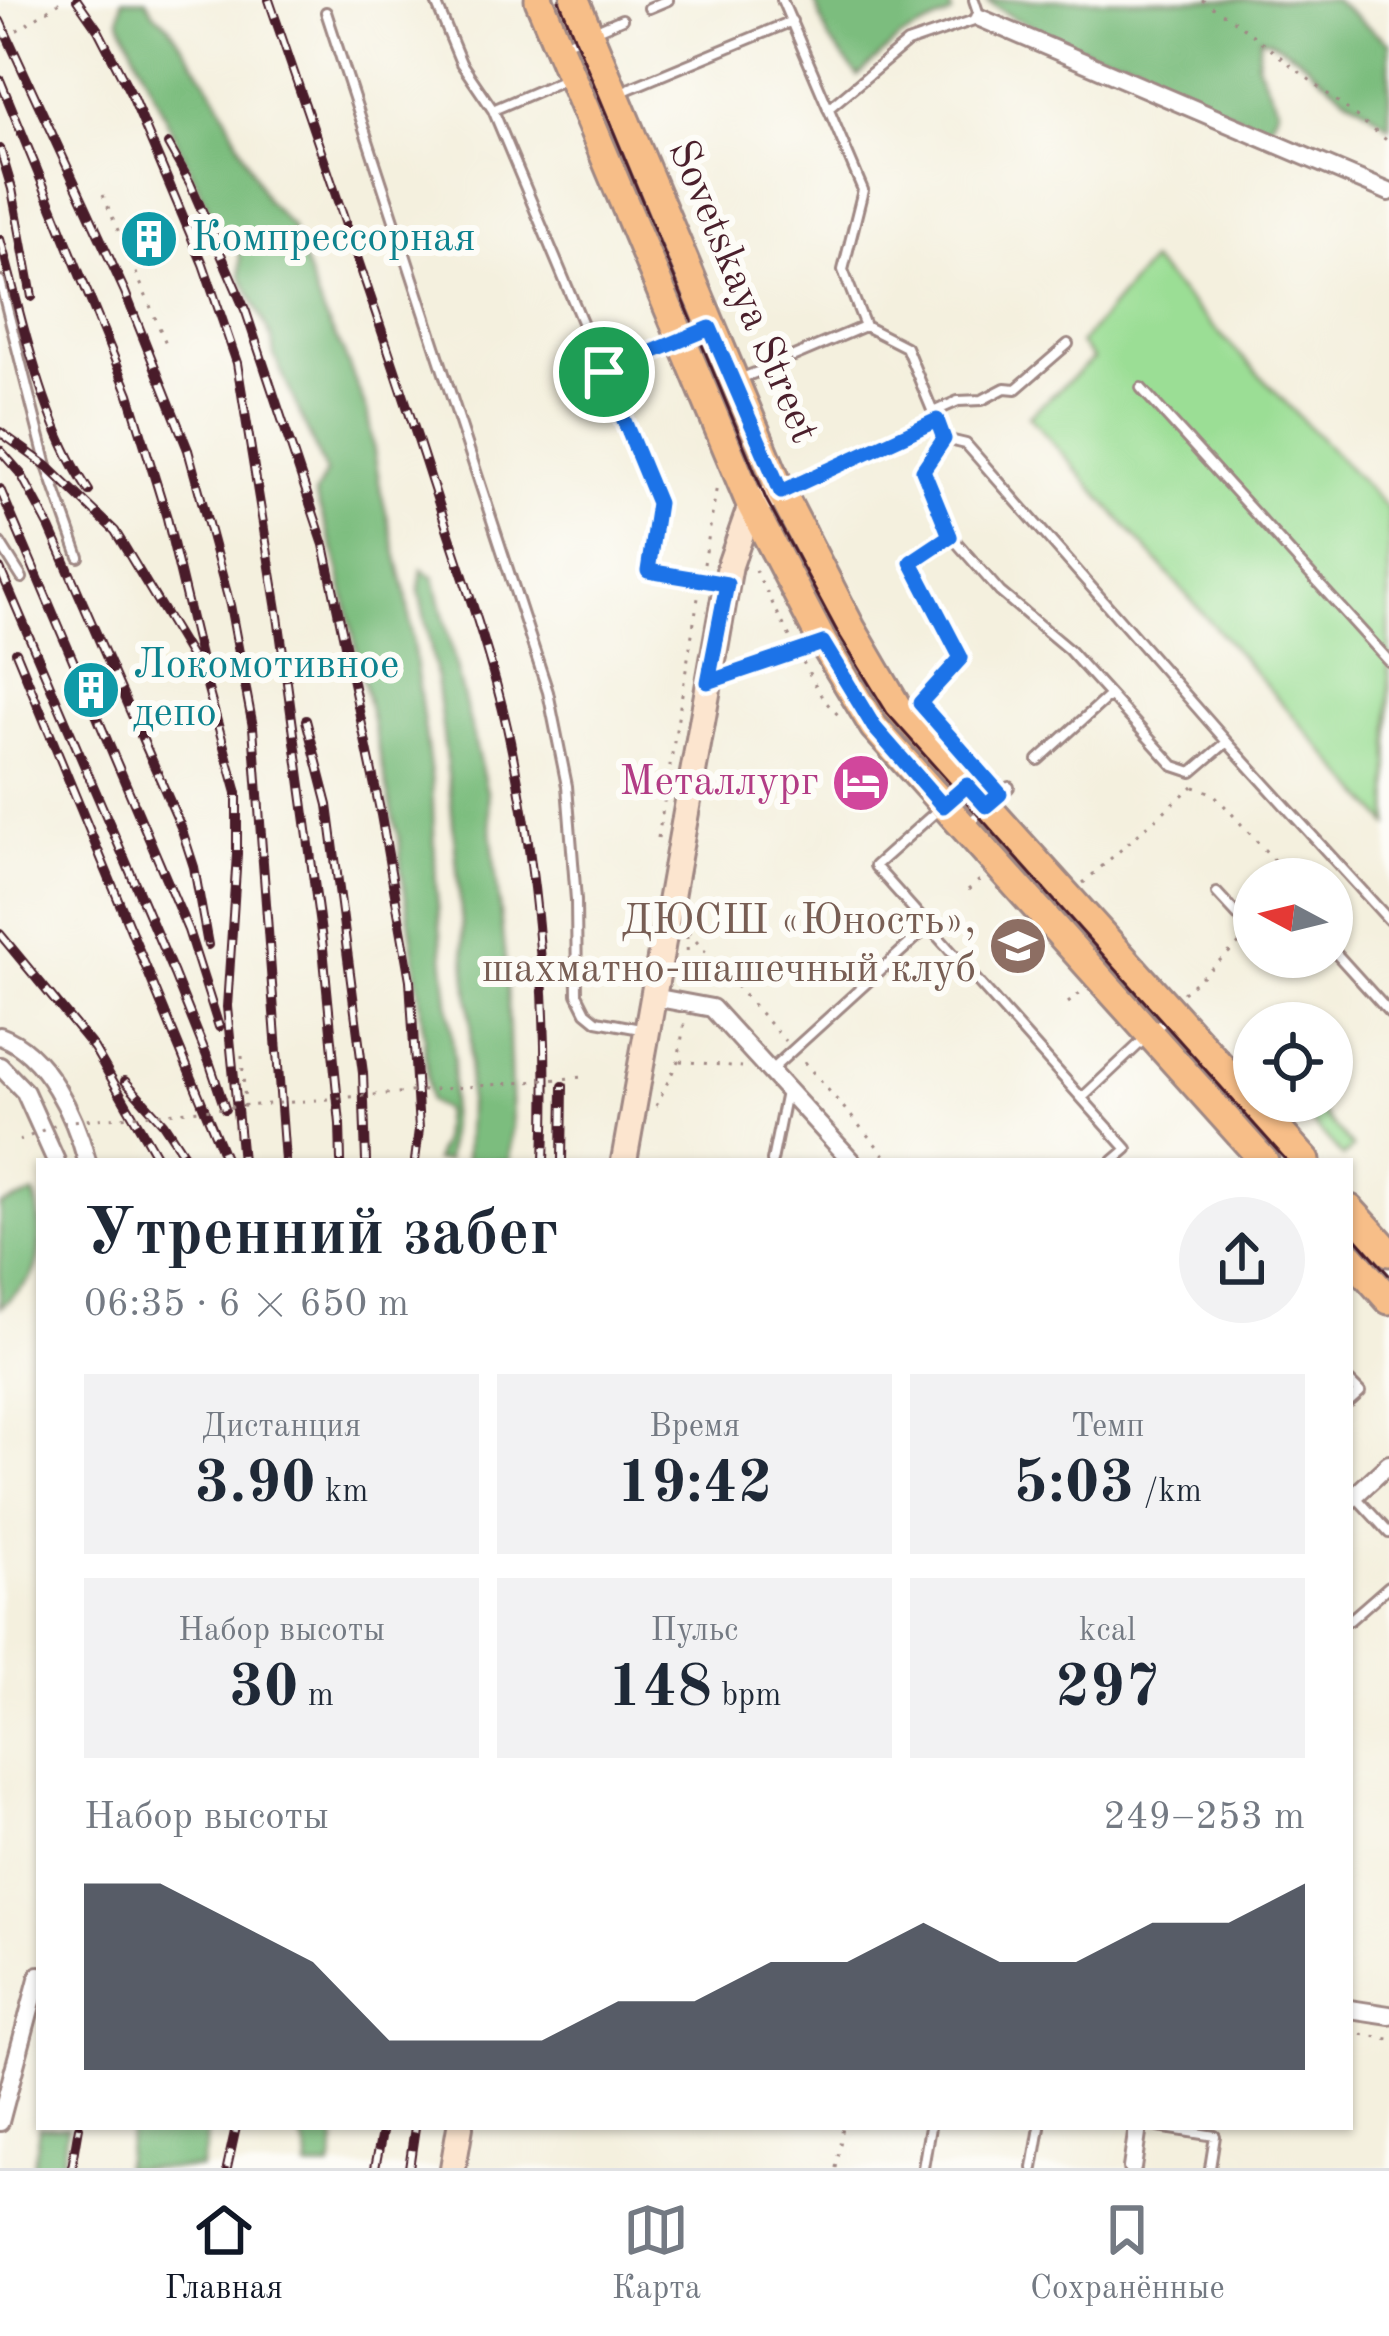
<!DOCTYPE html>
<html lang="ru">
<meta charset="utf-8">
<style>
:root{--surface:#fff;--page:#f2f2f3;--text:#1f2937;--muted:#747a83;--line:#e0e1e3;--accent:#111827}
body{margin:0;font-family:"Old Standard TT",serif;background:var(--page);color:var(--text);height:100vh;display:flex;flex-direction:column;font-size:45px;white-space:nowrap}
*{box-sizing:border-box;margin:0}
p{font-size:39px;color:var(--muted)}
.icon{flex:none;width:66px;height:66px;fill:none;stroke:currentColor;stroke-width:2;stroke-linecap:round;stroke-linejoin:round}
.map{position:relative;flex:1;overflow:hidden}
.panel{position:absolute;left:36px;top:1158px;width:1317px;height:972px;display:flex;flex-direction:column;background:var(--surface);border-radius:0px;box-shadow:0 3px 9px #0004}
.panel>*{flex:none}
.needle{width:78px;rotate:277deg}
.fabs{position:absolute;left:1233px;top:858px;display:grid;gap:24px}
.fabs a{display:grid;place-items:center;width:120px;height:120px;border-radius:50%;background:var(--surface);box-shadow:0 3px 9px #0004;font-size:60px}
.pin{position:absolute;display:grid;place-items:center;width:102px;height:102px;color:#fff;margin:-51px;border:6px solid #fff;border-radius:50%;box-shadow:0 3px 12px #0007}
.round{display:grid;place-items:center;flex:none;width:126px;height:126px;border-radius:63px;background:var(--page)}
.headline{display:flex;align-items:center;justify-content:space-between;height:204px;padding:0 48px}
h1{font-size:66px;font-weight:600;line-height:90px}
.metrics{display:grid;grid-template-columns:repeat(3,1fr);gap:18px;height:204px;padding:12px 48px}
.metrics div{display:grid;align-content:center;border-radius:0px;background:var(--page);text-align:center}
.metrics b{font-size:60px;font-weight:600}
.metrics small{font-size:33px;font-weight:400}
.metrics p{font-size:33px}
.chart{height:336px;padding:24px 48px}
.chart p{display:flex;justify-content:space-between}
.chart svg{width:100%;height:216px;margin-top:12px;fill:var(--accent);opacity:.7}
.tabs{display:flex;justify-content:space-around;align-items:center;height:168px;border-top:3px solid var(--line);background:var(--surface);font-size:33px;color:var(--muted)}
.tabs a{display:grid;justify-items:center;gap:6px}
.tabs .active{color:var(--accent)}
.map>svg:first-child{display:block}
.green{fill:#9bde95;stroke:#727e60;stroke-width:3}
.forest{fill:#7cbd7e;stroke:#636e54;stroke-width:3}
.lines{fill:none;stroke-linecap:round;stroke-linejoin:round}
.lane-casing{stroke:#9f8884;stroke-width:14}
.street-casing{stroke:#9f8884;stroke-width:22}
.secondary-casing{stroke:#9f8884;stroke-width:30}
.primary-casing{stroke:#9f8884;stroke-width:33}
.path{stroke:#9f8884;stroke-width:3;stroke-dasharray:3 9;stroke-linecap:butt}
.lane{stroke:#fff;stroke-width:8}
.street{stroke:#fff;stroke-width:16}
.secondary{stroke:#fce5cf;stroke-width:24}
.primary{stroke:#f7be88;stroke-width:27}
.tram{stroke:#4a1f2b;stroke-width:3}
.rail-casing{stroke:#4a1f2b;stroke-width:10}
.rail{stroke:#fdfcf7;stroke-width:6;stroke-dasharray:18;stroke-linecap:butt}
.path-bridge{stroke:#9f8884;stroke-width:3;stroke-dasharray:3 9;stroke-linecap:butt}
.route-casing{stroke:#fff;stroke-width:24}
.route{stroke:#1a73e8;stroke-width:15}
.labels{text-anchor:middle;dominant-baseline:central;stroke-width:12;stroke-linejoin:round;paint-order:stroke}
.culture-label{font-size:42px;fill:#0d838f;stroke:#fdfcf7;text-anchor:start}
.street-label{font-size:42px;fill:#4a1f2b;stroke:#fdfcf7}
.hotel-label{font-size:42px;fill:#b23c85;stroke:#fdfcf7;text-anchor:end}
.education-label{font-size:42px;fill:#785e54;stroke:#fdfcf7;text-anchor:end}
</style>
<div class="map">
<svg width="1389" height="2168" viewBox="0 0 1389 2168">
<rect width="100%" height="100%" fill="#fdfcf7"/>
<filter id="ink" filterUnits="userSpaceOnUse"><feTurbulence type="fractalNoise" baseFrequency=".00833" numOctaves="2"/><feDisplacementMap in="SourceGraphic" scale="24" xChannelSelector="R" yChannelSelector="G"/><feConvolveMatrix kernelMatrix="1 2 1 2 8 2 1 2 1" color-interpolation-filters="sRGB"/></filter>
<filter id="wash" filterUnits="userSpaceOnUse"><feTurbulence type="fractalNoise" baseFrequency=".004" numOctaves="4" result="noise"/><feDisplacementMap in="SourceGraphic" scale="48" xChannelSelector="R" yChannelSelector="G"/><feGaussianBlur stdDeviation="2.7" result="paint"/><feColorMatrix in="noise" values="0 0 0 0 0 0 0 0 0 0 0 0 0 0 0 0 0 1.4 0 .05"/><feComposite in="paint" operator="in"/></filter>
<g filter="url(#wash)">
<rect width="100%" height="100%" fill="#f4f0de"/>
<path class="green" d="M1150 261 1389 510V825L1029 416 1093 359 1080 344Z
M1293 1101H1312L1353 1148 1343 1157Z"/>
<path class="forest" d="M122 0H146L153 12 169 26 217 97 266 200 291 226 323 314 342 349 367 411 381 492 406 593 432 784 436 887 454 1058 447 1161H434L441 1143 444 1110 429 1101C424 1025 415 950 402 875 398 858 403 844 396 828L336 557 315 495 326 473 274 355 272 339 241 276 239 248 225 243 119 19Z
M814 0H948L952 14 900 38 858 76 829 40Z
M991 0H1334L1389 43V127C1375 112 1357 105 1341 93 1310 70 1298 50 1260 37L1257 64 1278 108 1268 130 1169 84 1138 62 1091 52 1014 18 988 2Z
M422 569 434 578 487 792 507 979 512 1124 509 1161H466L471 1024 450 791 435 669 419 590Z
M34 1194C42 1216 45 1260 29 1280 21 1290 9 1299 0 1308V1205Z
M39 2127H67L62 2168H33Z
M131 2127H207L206 2146 200 2168H123Z
M294 2127H331L336 2142 331 2168H307C311 2154 302 2138 294 2127Z"/>
</g>
<g filter="url(#ink)">
<g class="lines">
<g class="lane-casing">
<path id="lane" d="M435 0 461 63 493 110 658 503 648 571 722 583
M782 0 863 190 843 270 865 326 906 347 944 439 923 470 951 536 911 562
M649 8 668 0
M326 12 548 692 567 786 576 900 577 994 586 1012 597 1021 646 1030
M566 43 622 19
M621 92 792 21
M828 109 907 43 980 18 974 0
M493 110 563 80
M0 281 47 466 79 557
M794 356 865 326
M604 372 676 342
M739 379 760 371
M1141 388 1389 661
M933 412 958 401 982 400 1005 388 1016 389 1068 344
M945 439 966 444 1227 742
M785 490 936 420
M951 536 1000 592 1069 650 1174 766 1192 772 1227 742 1389 920
M0 543 22 578
M715 679 814 646
M1038 760 1109 696
M939 809 875 866 1127 1149 1113 1161
M969 823 1009 787
M1217 893 1254 933
M1332 949 1389 1012
M771 1070 929 926
M1082 1098 1168 1017
M772 1161 786 1092
M1350 1382 1360 1392 1350 1401
M1355 1496 1389 1533
M1350 1620 1389 1586
M1158 2127 1215 2136 1210 2168
M923 2168 930 2127
M1033 2168 1040 2127"/>
</g>
<g class="street-casing">
<path id="street" d="M980 18 1389 192
M653 997 712 1008 852 1161
M0 1036C47 1053 75 1117 87 1161
M0 1066 25 1092 56 1161
M1350 1500 1389 1464
M1350 2009 1389 2015
M0 2122 39 1975
M1132 2168 1138 2127"/>
</g>
<g class="secondary-casing">
<path id="secondary" d="M624 1161 730 565 751 505 781 492
M453 2168 460 2127"/>
</g>
<g class="primary-casing">
<path id="primary" d="M539 0 751 505 823 643 874 727 1264 1161
M575 0 781 492 851 628 897 707 1306 1161
M1350 1209 1389 1252
M1350 1256 1389 1300"/>
</g>
<path class="path" d="M1202 0 1236 22 1389 142
M0 47 7 37 63 0
M103 195 168 348
M704 564 717 485
M755 570 790 637
M917 575 961 658 921 702
M803 662 823 699 841 718
M1194 787 1213 793 1291 879
M658 838 699 592
M1083 883 1193 786
M968 890 981 879
M688 932 785 1041
M687 936 688 986
M1183 993 1243 940
M1068 1003 1080 993
M242 1056 245 1106
M680 1061 742 1067
M804 1062 890 1161
M656 1106 678 1061 685 1019
M1350 2032 1389 2039
M836 2168 843 2127"/>
<use href="#lane" class="lane"/>
<use href="#street" class="street"/>
<use href="#secondary" class="secondary"/>
<use href="#primary" class="primary"/>
<path class="tram" d="M559 0 766 499 839 635 887 713 1287 1161
M1350 1231 1389 1275"/>
<g class="rail-casing">
<path id="rail" d="M77 0 98 30 132 96 203 264 237 363 278 616 323 948 340 1124 341 1161
M269 0C324 161 380 321 432 483 458 563 488 644 507 727 538 868 550 1016 544 1161
M0 21 125 292 188 450 230 605 253 727 285 1161
M0 80 129 394 167 518 206 682 237 793V854L227 1007 242 1161
M168 144 190 183 246 312 324 545 381 815 410 980 419 1129 415 1161
M0 149 12 189 32 297
M0 239C23 321 41 420 89 491
M0 432 47 466 115 531 191 657
M0 450 21 474 50 528 181 827 194 867 208 945
M0 489 188 930 219 1027
M0 569 174 974 210 1064 225 1109
M16 652 226 1161
M306 720 328 805 363 1073 366 1161
M0 934 94 1048 159 1161
M125 1081 163 1123 188 1161
M562 1161 563 1086
M72 2168 79 2127
M227 2168 236 2127
M375 2168 383 2127
M409 2168 415 2127"/>
</g>
<use href="#rail" class="rail"/>
<path class="path-bridge" d="M19 1141 61 1122 583 1077"/>
</g>
</g>
<g class="lines" filter="url(#ink)">
<g class="route-casing">
<path id="route" d="M710 328 781 492 937 420 944 439 923 470 950 536 911 562 961 658 920 703 1000 794 986 806 967 785 943 806 874 727 823 643 708 682 727 584 648 571 658 503 604 372Z"/>
</g>
<use href="#route" class="route"/>
</g>
<defs>
<g id="building-disc" transform="scale(3)"><circle r="9.5" fill="#0f9aa8" stroke="#fdfcf7"/><path d="M-4-6H4V6H1V3H-1V6H-4ZM-2.5-4.3h1.7v1.8h-1.7ZM.8-4.3h1.7v1.8H.8ZM-2.5-1h1.7V.8h-1.7ZM.8-1h1.7V.8H.8Z" fill="#fff"/></g>
<g id="hotel-disc" transform="scale(3)"><circle r="9.5" fill="#d1479c" stroke="#fdfcf7"/><path d="M-6-4.5h1.5V1H6V5H4.5V3h-9V5H-6ZM-4 0a1.8 1.8 0 1 1 3.6 0ZM.5 0V-2.5h3Q6-2.5 6 0Z" fill="#fff"/></g>
<g id="school-disc" transform="scale(3)"><circle r="9.5" fill="#8d6e63" stroke="#fdfcf7"/><path d="M0-5L7-2L0 1L-7-2ZM-4 1L0 2.5L4 1V4Q0 6-4 4Z" fill="#fff"/></g>
</defs>
<g fill-rule="evenodd">
<use href="#building-disc" x="149" y="239"/>
<use href="#building-disc" x="91" y="690"/>
<use href="#hotel-disc" x="861" y="783"/>
<use href="#school-disc" x="1018" y="946"/>
</g>
<g class="labels">
<g class="culture-label">
<text x="191" y="239">Компрессорная</text>
<text x="133" y="666">Локомотивное<tspan x="133" dy="48">депо</tspan></text>
</g>
<g class="street-label">
<text transform="translate(742 292) rotate(67)">Sovetskaya Street</text>
</g>
<g class="hotel-label">
<text x="819" y="783">Металлург</text>
</g>
<g class="education-label">
<text x="976" y="922">ДЮСШ «Юность»,<tspan x="976" dy="48">шахматно-шашечный клуб</tspan></text>
</g>
</g>
</svg>
<div class="fabs">
<a><svg class="needle" viewBox="-14 -14 28 28"><path d="M0-13l5 13h-10z" fill="#e53935"/><path d="M0 13l5-13h-10z" fill="#747a83"/></svg></a>
<a><svg class="icon" aria-label="locate" viewBox="0 0 24 24"><circle cx="12" cy="12" r="6"/><path d="M12 2v4M12 18v4M2 12h4M18 12h4"/></svg></a>
</div>
<div class="pin" style="left:604px;top:372px;background:#1e9e55"><svg class="icon" aria-label="arrive" viewBox="0 0 24 24"><path d="M6 21V4h12l-3 4 3 4H6"/></svg></div>
<section class="panel">
<div class="headline"><div><h1>Утренний забег</h1><p>06:35 · 6 × 650 m</p></div><a class="round"><svg class="icon" aria-label="share" viewBox="0 0 24 24"><path d="M12 15V3M7 8l5-5 5 5M5 13v7h14v-7"/></svg></a></div>
<div class="metrics">
<div><p>Дистанция</p><b>3.90<small> km</small></b></div>
<div><p>Время</p><b>19:42</b></div>
<div><p>Темп</p><b>5:03<small> /km</small></b></div>
</div>
<div class="metrics">
<div><p>Набор высоты</p><b>30<small> m</small></b></div>
<div><p>Пульс</p><b>148<small> bpm</small></b></div>
<div><p>kcal</p><b>297</b></div>
</div>
<div class="chart"><p><span>Набор высоты</span>249–253 m</p>
<svg viewBox="0 0 160 44" preserveAspectRatio="none"><path d="M0 44V6L10 6L20 14L30 22L40 38L50 38L60 38L70 30L80 30L90 22L100 22L110 14L120 22L130 22L140 14L150 14L160 6V44z"/></svg>
</div>
</section>
</div>
<nav class="tabs">
<a class="active"><svg class="icon" aria-label="home" viewBox="0 0 24 24"><path d="M3 11l9-7 9 7M6 9v11h12V9"/></svg>Главная</a>
<a><svg class="icon" aria-label="map" viewBox="0 0 24 24"><path d="M3 6l6-2 6 2 6-2v14l-6 2-6-2-6 2zM9 4v14M15 6v14"/></svg>Карта</a>
<a><svg class="icon" aria-label="saved" viewBox="0 0 24 24"><path d="M7 4h10v16l-5-4-5 4z"/></svg>Сохранённые</a>
</nav>
